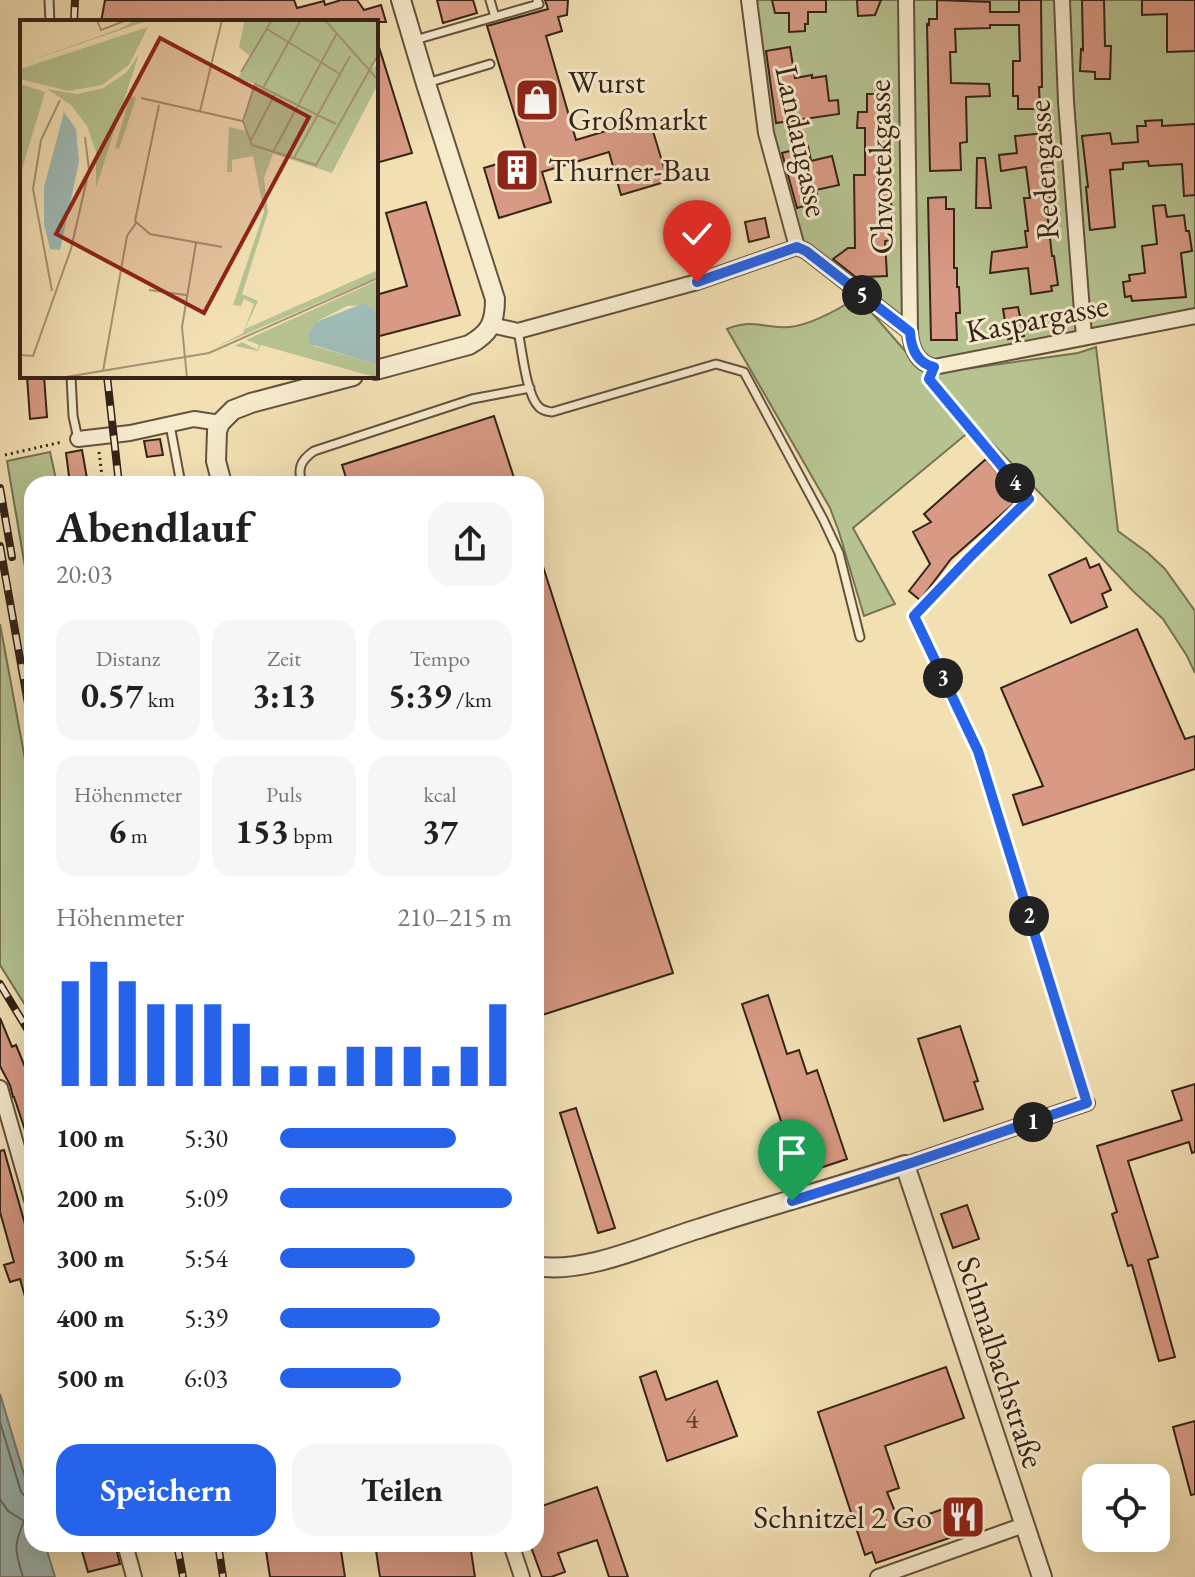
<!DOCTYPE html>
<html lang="de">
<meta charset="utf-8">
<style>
:root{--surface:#fff;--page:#f6f6f6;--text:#202124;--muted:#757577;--accent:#2563eb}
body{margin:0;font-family:"EB Garamond",serif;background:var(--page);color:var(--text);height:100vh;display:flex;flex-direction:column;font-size:30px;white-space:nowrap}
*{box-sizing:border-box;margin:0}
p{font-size:26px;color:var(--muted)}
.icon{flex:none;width:44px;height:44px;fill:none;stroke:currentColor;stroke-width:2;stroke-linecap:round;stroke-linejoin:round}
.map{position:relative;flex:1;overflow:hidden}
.details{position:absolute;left:24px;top:476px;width:520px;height:1076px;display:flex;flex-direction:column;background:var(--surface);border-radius:24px;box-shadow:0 8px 32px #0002}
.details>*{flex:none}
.controls{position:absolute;left:1082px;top:1464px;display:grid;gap:16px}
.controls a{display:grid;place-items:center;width:88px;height:88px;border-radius:16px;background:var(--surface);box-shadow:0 8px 32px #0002;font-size:40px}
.pin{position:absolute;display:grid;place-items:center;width:68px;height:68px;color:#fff;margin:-82px -34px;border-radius:50% 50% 50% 0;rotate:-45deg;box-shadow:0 0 8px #0007}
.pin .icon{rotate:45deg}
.km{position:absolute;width:40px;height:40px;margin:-20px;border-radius:50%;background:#222;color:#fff;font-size:22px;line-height:40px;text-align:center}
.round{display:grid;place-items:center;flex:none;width:84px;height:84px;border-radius:24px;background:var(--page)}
.head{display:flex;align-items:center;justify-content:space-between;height:136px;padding:0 32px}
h1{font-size:44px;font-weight:700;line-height:60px}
.metrics{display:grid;grid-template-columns:repeat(3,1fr);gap:12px;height:136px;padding:8px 32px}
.metrics div{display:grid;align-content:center;border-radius:20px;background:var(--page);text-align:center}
.metrics b{font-size:34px;font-weight:700}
.metrics small{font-size:22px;font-weight:400}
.metrics p{font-size:22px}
.chart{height:224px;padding:16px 32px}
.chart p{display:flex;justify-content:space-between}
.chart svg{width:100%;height:144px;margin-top:8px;stroke:var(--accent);stroke-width:6}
.cta{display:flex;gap:16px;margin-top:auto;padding:16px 32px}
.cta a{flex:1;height:92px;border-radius:24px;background:var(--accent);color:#fff;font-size:32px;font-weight:700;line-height:92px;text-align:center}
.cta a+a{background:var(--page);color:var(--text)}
ul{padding:0 32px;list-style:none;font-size:26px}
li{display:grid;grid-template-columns:128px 96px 1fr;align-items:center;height:60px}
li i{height:20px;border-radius:10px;background:var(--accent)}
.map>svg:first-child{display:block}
.green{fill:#b6c390;stroke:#767354;stroke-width:2}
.water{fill:#9fbbb7;stroke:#757e77;stroke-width:2}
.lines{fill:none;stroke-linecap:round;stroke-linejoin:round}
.shore{stroke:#6a6f67;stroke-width:2}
.building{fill:#d89a84;stroke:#352317;stroke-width:2}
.service-casing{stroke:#64523e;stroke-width:11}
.minor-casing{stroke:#64523e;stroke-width:18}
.tertiary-casing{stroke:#64523e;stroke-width:22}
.path{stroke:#352317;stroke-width:3;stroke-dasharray:2 4;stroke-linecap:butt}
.service{stroke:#f7ebce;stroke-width:7}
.minor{stroke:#f7ebce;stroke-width:14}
.tertiary{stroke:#f7ebce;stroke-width:18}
.rail-casing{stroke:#352317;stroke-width:8}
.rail{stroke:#f7ebce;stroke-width:5;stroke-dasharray:15;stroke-linecap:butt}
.route-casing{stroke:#fff;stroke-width:16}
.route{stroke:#2563eb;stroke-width:10}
.labels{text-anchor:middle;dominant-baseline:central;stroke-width:6;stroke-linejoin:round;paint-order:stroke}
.number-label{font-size:28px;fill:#5e4132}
.poi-label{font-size:32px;fill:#352317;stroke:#f7ebce;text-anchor:start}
.street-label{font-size:32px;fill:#352317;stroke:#f7ebce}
.inset-road{fill:none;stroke:#a69475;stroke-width:2}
.view{fill:#8f2418;fill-opacity:0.15;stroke:#8f2418;stroke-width:4}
.inset-edge{fill:none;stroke:#352317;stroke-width:4}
</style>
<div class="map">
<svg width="1195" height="1577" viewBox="0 0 1195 1577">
<rect width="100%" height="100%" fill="#f2e0b3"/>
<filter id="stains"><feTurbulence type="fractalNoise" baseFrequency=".0025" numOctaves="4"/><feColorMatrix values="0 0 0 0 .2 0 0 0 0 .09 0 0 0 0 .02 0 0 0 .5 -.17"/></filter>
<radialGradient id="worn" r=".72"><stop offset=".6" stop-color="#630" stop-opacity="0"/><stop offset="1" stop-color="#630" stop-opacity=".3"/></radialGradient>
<path class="green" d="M749 0H1195V316L927 365 910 332 797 247 771 158Z
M858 297 920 368 929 374 1078 353 1096 347 1118 531 1148 553 1165 569 1195 611V673L1187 656 1163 619 1133 591 976 426 853 528 895 604 864 616 839 532 830 508 727 329C754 318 764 329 789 327 812 325 839 309 858 297Z
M50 452 57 484H32V608L7 461Z
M0 624 32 797V1016L0 965Z"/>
<path class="water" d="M0 1394 32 1501V1544H45L55 1577H0Z"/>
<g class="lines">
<path class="shore" d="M0 1422 21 1492 26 1497H32
M0 1499 8 1511 24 1521C13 1547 15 1550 23 1577"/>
</g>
<path class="building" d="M105 0H294L297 8 324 1 325 5 341 0H357L364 10 381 5 386 22H101Z
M437 0H473L477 13 443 23Z
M545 0H568L567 15 558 17 562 31 546 36 576 140 649 118 668 181 621 195 609 152 542 172 551 202 499 218 484 168 527 155 487 26 548 9Z
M772 0H826V12H808V24H805V31L789 32V13H775Z
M857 0H881L875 15 858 16Z
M937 0 990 2V12H1019V0H1041L1042 87H1039L1040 109H1018V96H1013V61H1020L1019 25H990V28L955 29 956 52H950L951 83 989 84 990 96 966 97 967 142 960 143 961 170 930 171 927 24 929 25V19H937Z
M1082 0H1104L1105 46H1111L1110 79H1095V72L1080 71 1081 49 1083 50Z
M1142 0H1195V51L1167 52V14L1142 15Z
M376 47H379L412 153 376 163Z
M790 47 795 78 812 75V78L826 76 829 101 838 100 839 114 776 123 766 51Z
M867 94H888L889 118H892V156H890L892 240 885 241 887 276 865 277 862 282 833 259 848 248H855L854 175H865V128H857L858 112H867Z
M1162 120V126L1195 124V195L1184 196 1182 164 1149 166 1148 161 1123 163V169L1110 170 1115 227 1090 230 1086 187H1088L1082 136 1110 133 1112 144 1138 142 1137 126H1146L1145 121Z
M1044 133 1051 211H1047L1052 256H1054L1058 285 1051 286 1052 291 1031 294 1028 268 990 273 992 252 1027 247 1025 231H1028L1024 198H1030L1026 167 1001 171 999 155 1017 153 1015 136Z
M808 146 811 161 832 156 839 185 816 190 819 202 797 208 782 153Z
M977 158H985L991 208H976Z
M946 197V209H954V268H957V287H959L960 313H956L957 340H931L928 198Z
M426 202 460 315 376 337V295L407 286 386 213Z
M1165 205 1167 217 1184 215 1186 231H1189L1192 251 1181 253 1186 297 1132 301 1131 296 1125 297 1123 282 1130 281 1129 275 1145 273 1142 246 1157 244 1153 206Z
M765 218 769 237 749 242 745 222Z
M1018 307 1024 336 1008 339 1003 309Z
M27 376H44L47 417 30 419Z
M494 416 516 484H348L342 465Z
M160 439 163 455 147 457 144 441Z
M82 450 88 484H70L66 453Z
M986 459 1020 498 951 559 920 600 909 591 930 564 913 532 931 522 924 514Z
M539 554 673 973 536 1017V555Z
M1086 558 1090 568 1099 564 1111 590 1102 594 1107 607 1071 623 1049 575Z
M1137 629 1185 739 1195 736V769L1023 825 1013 795 1043 786 1001 688Z
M768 995 787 1054 799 1050 807 1074 817 1070 847 1159 799 1175 742 1004Z
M0 1018 12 1047 16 1045 32 1084V1142H29L14 1097H13L10 1085 0 1066Z
M960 1026 978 1081 974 1082 983 1109 944 1121 918 1039Z
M1195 1084V1152L1192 1153 1189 1142 1128 1161 1158 1257 1148 1260 1175 1357 1159 1361 1132 1265 1128 1266 1112 1214 1117 1212 1097 1146 1182 1120 1172 1091Z
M576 1108 615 1228 598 1233 560 1113Z
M4 1150 32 1249V1307H28L20 1279 10 1282 4 1265 14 1262 0 1212V1151Z
M967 1205 979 1239 953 1248 941 1214Z
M946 1367 964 1418 885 1446 899 1488 887 1492 900 1524 972 1499 982 1527 876 1563 872 1552 865 1555 818 1412Z
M656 1371 666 1400 717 1381 737 1436 667 1461 640 1377Z
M1195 1421V1494L1191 1495 1173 1427Z
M597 1487 628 1577H609L597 1540 558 1553 565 1572 551 1577H542L530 1544H536V1508Z
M80 1544H115L120 1564 88 1572Z
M265 1544H340L345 1577H270Z
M375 1544H470L475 1577H380Z"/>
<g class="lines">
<g class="service-casing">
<path id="service" d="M49 0 50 22
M490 0 495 17
M415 40 539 4 537 0
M427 83 490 64
M518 331C522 349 526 395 539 407 543 411 547 411 552 412L716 364 744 372 823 519 839 553 860 637
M934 367 929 379 1029 499 969 558 914 616 978 751 1087 1103
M71 376 73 416 78 439
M170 425 181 484
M302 484C297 468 301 460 314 451L472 399 530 388"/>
</g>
<g class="minor-casing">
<path id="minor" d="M749 0 766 133 797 247 806 251 910 332
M906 0 910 332C911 348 917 363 934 367L1195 316
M1062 0 1066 102 1084 337
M491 325 518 331 697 282 797 247
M78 439 130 433 194 419 220 423
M0 1088 32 1200
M905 1165 1087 1103
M125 1544 134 1577
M511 1544 522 1577
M878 1577 1024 1525"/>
</g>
<g class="tertiary-casing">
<path id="tertiary" d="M376 370 469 345C490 333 495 323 495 299L426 84 401 0
M222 484 216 461 217 431 220 423 233 410 251 403 353 376
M536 1266C585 1275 653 1242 701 1228 768 1206 837 1187 905 1165L1042 1577"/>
</g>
<path class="path" d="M99 452 103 484
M5 455 62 442
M536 506 539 511 536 512"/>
<use href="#service" class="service"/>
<use href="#minor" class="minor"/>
<use href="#tertiary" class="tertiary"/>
<g class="rail-casing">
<path id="rail" d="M74 22 75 0
M107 376 119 484
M0 488 12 557
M0 546 32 726
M0 984 32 1037
M177 1544 183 1577
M218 1544 223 1577"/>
</g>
<use href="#rail" class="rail"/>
</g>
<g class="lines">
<g class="route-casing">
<path id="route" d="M697 282 797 247 806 251 910 332C911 348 917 363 934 367L929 379 1029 499 969 558 914 616 978 751 1087 1103 914 1162 792 1201"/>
</g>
<use href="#route" class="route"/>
</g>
<defs>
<g id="shop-square" transform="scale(2.3)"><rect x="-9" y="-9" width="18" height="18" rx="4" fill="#8f2418" stroke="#f7ebce"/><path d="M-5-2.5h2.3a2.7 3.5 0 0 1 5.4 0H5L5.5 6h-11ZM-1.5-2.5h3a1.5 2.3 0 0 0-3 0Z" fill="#fff"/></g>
<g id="building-square" transform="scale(2.3)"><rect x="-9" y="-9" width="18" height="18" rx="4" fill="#8f2418" stroke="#f7ebce"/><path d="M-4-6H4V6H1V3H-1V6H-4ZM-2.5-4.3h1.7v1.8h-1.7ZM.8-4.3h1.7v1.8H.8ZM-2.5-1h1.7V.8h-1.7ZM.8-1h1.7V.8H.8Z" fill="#fff"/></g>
<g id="restaurant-square" transform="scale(2.3)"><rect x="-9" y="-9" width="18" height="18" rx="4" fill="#8f2418" stroke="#f7ebce"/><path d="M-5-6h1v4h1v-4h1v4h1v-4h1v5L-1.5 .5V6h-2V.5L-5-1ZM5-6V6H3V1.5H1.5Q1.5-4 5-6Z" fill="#fff"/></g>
</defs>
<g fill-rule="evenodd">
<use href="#shop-square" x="537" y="100"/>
<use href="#building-square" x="517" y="170"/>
<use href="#restaurant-square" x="963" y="1517"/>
</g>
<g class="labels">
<g class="number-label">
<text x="692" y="1418">4</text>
</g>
<g class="poi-label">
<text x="568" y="82">Wurst<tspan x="568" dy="37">Großmarkt</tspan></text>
<text x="548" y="170">Thurner-Bau</text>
<text x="932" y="1517" text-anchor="end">Schnitzel 2 Go</text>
</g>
<g class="street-label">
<text transform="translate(802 141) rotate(78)">Landaugasse</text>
<text transform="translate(880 167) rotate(-91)">Chvostekgasse</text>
<text transform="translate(1043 170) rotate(-94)">Redengasse</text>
<text transform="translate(1037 318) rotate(-11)">Kaspargasse</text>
<text transform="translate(1001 1362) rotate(72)">Schmalbachstraße</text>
</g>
</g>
<g transform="translate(20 20)">
<rect width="358" height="358" fill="#f2e0b3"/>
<path d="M116 0H130L0 44 99 9ZM225 0H358V36L351 49 358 45V64L312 153 236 128 253 134 244 158 248 192 222 274 238 281 225 309 358 250V257L196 327 223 313 234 284 224 279 221 286 213 285 244 192 233 136 212 140V152H207L209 107 227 111 224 103 234 64 218 58 230 36 219 27ZM128 7 109 45 82 65 48 71 0 59V49ZM119 34 105 77 76 168V132L67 106 51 85 27 69 57 74 83 68 106 53ZM0 64 25 72 0 156ZM110 76 116 78 99 129 95 128ZM356 261 358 293 346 285 327 286 296 302 288 314 294 326 358 345V358L241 325 238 331 215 326 192 339 222 322 238 330 239 325 226 320Z" fill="#b6c390"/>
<path d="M44 92 56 109 59 142 40 230 30 229 24 204V167ZM344 283 358 293V345L290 324 288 313 296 302Z" fill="#9fbbb7"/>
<path class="inset-road" d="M77 0 81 10 107 0M305 0 358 60M247 9 320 54M221 52 252 0M243 68 281 0M121 78 222 101M139 85 115 201 130 214 202 227M180 91 202 0M316 104 235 64 223 101 232 125 296 145 358 35M231 120 255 74M253 132 317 13M274 138 330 36M129 270 166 275M32 271 13 169 21 120 40 80M0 335 13 336 51 229 69 150 65 117M83 351 107 216 116 203M40 358 189 333 358 258M167 358 162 307 176 223"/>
<path class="view" d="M140 18 289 97 184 293 36 214Z"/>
<rect width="358" height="358" class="inset-edge"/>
</g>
<rect width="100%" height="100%" filter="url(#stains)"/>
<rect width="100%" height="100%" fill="url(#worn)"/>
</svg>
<div class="controls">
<a><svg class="icon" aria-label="locate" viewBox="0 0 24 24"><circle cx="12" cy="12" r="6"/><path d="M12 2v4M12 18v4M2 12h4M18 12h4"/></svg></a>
</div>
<div class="pin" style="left:792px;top:1201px;background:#1e9e55"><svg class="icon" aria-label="arrive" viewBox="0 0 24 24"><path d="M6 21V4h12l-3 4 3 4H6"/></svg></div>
<div class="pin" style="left:697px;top:282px;background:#d93025"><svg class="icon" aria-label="check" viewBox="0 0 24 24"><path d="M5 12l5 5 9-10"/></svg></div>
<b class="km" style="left:1033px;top:1122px">1</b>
<b class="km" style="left:1029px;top:916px">2</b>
<b class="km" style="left:943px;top:678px">3</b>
<b class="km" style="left:1015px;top:483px">4</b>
<b class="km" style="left:862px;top:295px">5</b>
<section class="details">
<div class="head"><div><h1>Abendlauf</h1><p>20:03</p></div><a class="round"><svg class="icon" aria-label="share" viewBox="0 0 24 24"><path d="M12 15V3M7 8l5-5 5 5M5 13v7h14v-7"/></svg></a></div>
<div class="metrics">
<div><p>Distanz</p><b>0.57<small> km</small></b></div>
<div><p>Zeit</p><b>3:13</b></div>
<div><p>Tempo</p><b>5:39<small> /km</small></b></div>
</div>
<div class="metrics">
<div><p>Höhenmeter</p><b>6<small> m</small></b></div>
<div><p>Puls</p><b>153<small> bpm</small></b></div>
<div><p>kcal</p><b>37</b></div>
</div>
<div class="chart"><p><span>Höhenmeter</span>210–215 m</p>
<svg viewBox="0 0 160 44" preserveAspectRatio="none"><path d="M5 44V12M15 44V6M25 44V12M35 44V19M45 44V19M55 44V19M65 44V25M75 44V38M85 44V38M95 44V38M105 44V32M115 44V32M125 44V32M135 44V38M145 44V32M155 44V19"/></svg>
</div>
<ul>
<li><b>100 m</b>5:30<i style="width:76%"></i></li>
<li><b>200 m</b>5:09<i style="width:100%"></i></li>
<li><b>300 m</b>5:54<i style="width:58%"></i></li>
<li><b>400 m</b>5:39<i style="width:69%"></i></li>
<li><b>500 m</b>6:03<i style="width:52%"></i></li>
</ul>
<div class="cta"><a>Speichern</a><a>Teilen</a></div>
</section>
</div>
